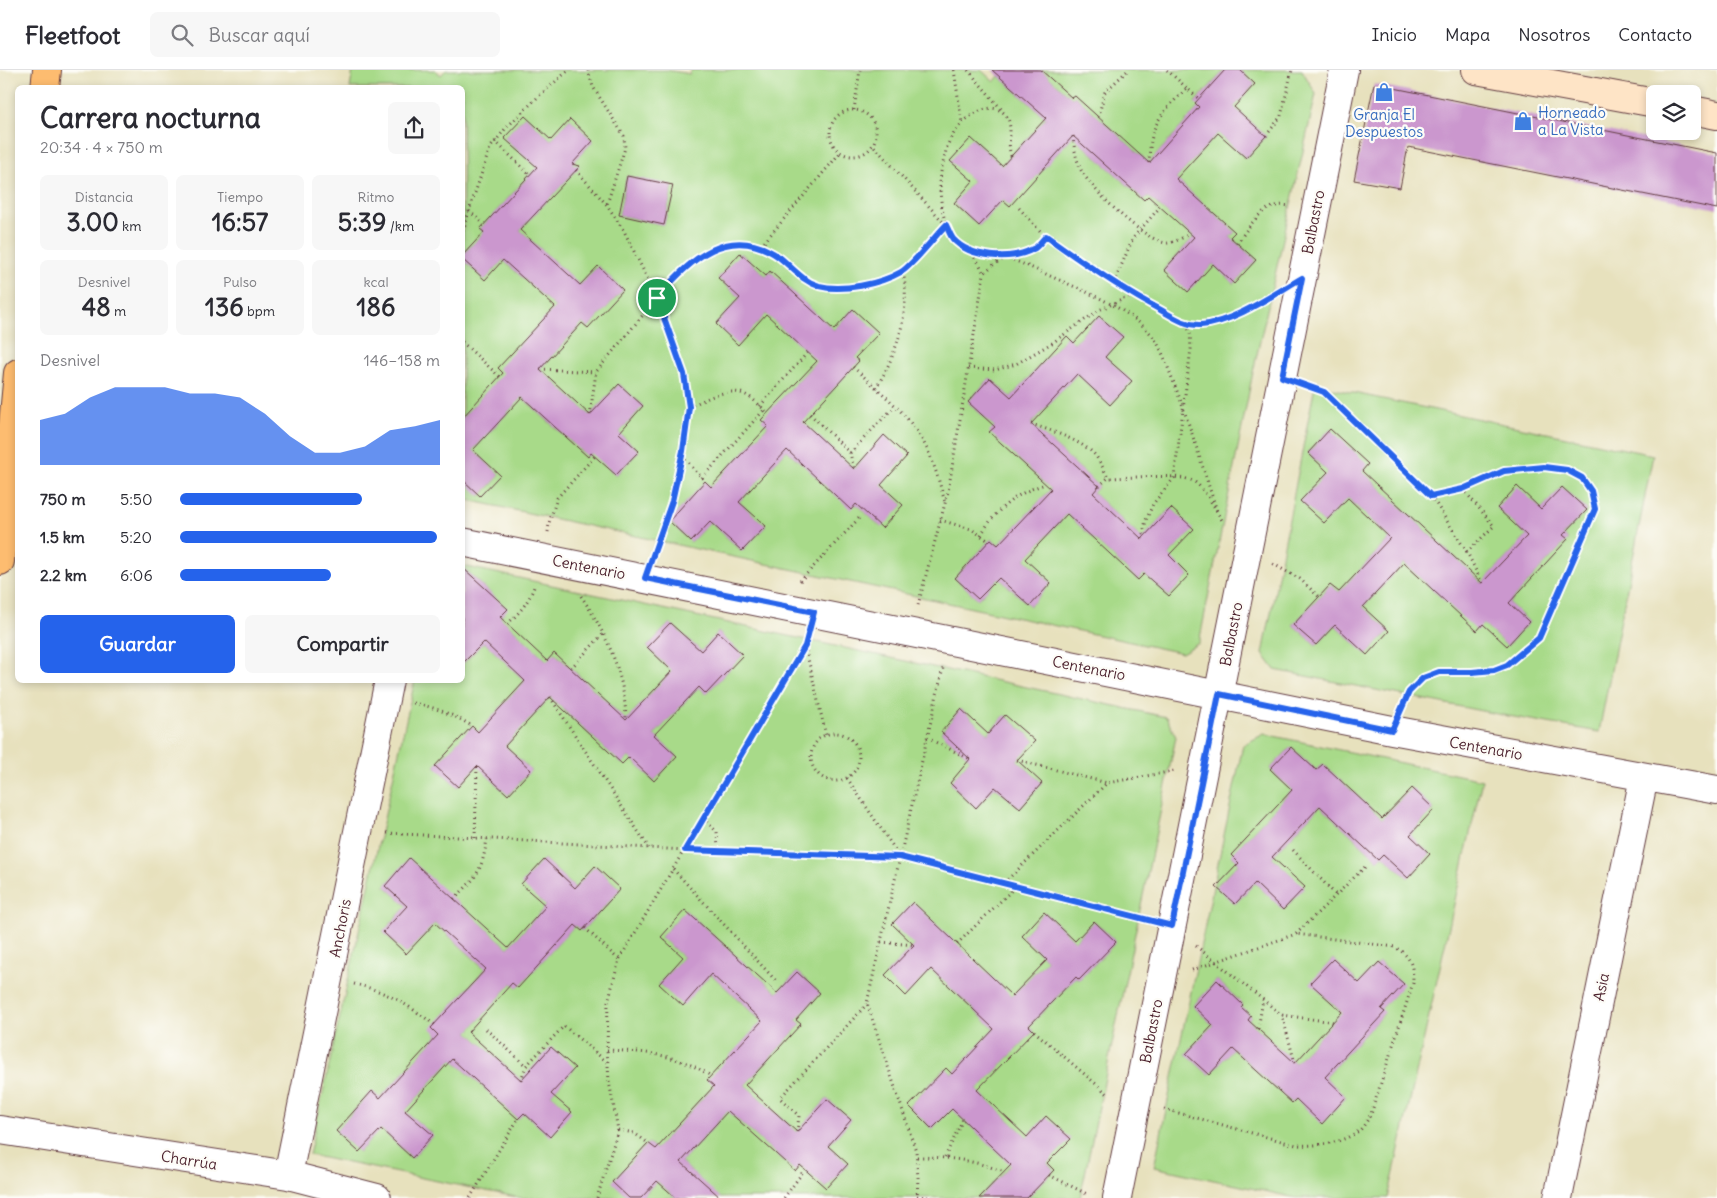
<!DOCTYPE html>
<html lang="es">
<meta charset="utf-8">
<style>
:root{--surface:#fff;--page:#f7f7f7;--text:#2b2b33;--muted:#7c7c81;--line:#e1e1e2;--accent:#2563eb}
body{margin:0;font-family:Delius,sans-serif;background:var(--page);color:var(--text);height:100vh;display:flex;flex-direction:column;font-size:19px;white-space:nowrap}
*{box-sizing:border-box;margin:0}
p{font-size:16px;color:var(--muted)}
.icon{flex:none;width:28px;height:28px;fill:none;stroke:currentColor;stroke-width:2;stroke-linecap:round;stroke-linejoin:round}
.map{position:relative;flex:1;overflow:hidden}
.details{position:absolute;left:15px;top:15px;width:450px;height:598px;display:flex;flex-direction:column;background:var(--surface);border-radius:8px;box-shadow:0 2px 8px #0003}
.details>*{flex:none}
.tools{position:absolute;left:1646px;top:15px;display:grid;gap:10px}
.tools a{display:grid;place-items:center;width:55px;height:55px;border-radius:8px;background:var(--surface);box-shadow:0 2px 8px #0003;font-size:25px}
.pin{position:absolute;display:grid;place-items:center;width:42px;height:42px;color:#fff;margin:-21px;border:2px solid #fff;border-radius:50%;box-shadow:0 1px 5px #0007}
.round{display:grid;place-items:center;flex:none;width:52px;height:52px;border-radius:8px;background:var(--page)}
.overview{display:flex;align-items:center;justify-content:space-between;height:85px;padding:0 25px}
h1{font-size:28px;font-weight:700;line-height:38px}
.metrics{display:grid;grid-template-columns:repeat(3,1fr);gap:8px;height:85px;padding:5px 25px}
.metrics div{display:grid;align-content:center;border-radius:8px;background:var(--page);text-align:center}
.metrics b{font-size:25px;font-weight:700}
.metrics small{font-size:14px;font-weight:400}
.metrics p{font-size:14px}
.chart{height:140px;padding:10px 25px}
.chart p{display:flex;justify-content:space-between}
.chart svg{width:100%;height:90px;margin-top:5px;fill:var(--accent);opacity:.7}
.primary-button{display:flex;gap:10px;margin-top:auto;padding:10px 25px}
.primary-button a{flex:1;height:58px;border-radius:8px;background:var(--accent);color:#fff;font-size:20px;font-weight:700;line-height:58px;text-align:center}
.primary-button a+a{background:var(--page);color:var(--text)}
ul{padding:0 25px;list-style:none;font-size:16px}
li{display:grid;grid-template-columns:80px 60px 1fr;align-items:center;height:38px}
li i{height:12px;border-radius:6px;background:var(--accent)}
header{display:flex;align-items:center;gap:30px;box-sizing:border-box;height:70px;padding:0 25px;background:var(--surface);border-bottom:1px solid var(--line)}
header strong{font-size:24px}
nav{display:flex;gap:28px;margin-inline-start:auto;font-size:18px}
.search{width:350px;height:45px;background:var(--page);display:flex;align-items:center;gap:12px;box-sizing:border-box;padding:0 18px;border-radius:8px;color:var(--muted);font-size:19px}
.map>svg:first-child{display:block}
.green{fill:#a8da89;stroke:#797c5a;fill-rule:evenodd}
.building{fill:#cb97ce}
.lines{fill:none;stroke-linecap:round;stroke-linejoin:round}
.street-casing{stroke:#623c41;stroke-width:30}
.secondary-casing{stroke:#623c41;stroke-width:30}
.highway-casing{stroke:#623c41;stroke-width:30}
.path{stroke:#623c41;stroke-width:3;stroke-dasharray:1 4;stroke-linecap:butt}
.street{stroke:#fff;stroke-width:28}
.secondary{stroke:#fee4c6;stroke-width:28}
.highway{stroke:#fdbc70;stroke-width:28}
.route-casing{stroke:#fff;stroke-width:10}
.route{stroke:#2563eb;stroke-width:6}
.labels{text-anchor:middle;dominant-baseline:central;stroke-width:4.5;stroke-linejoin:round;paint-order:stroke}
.shop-label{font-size:15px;fill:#366cbe;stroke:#fdfcf7;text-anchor:start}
.street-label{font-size:15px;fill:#4a1f2b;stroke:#fdfcf7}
</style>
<header>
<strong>Fleetfoot</strong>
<div class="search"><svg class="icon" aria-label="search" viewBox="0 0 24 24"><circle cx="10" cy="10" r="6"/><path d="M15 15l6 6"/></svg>Buscar aquí</div>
<nav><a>Inicio</a><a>Mapa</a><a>Nosotros</a><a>Contacto</a></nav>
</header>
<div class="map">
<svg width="1717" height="1128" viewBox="0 0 1717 1128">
<rect width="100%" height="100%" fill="#fdfcf7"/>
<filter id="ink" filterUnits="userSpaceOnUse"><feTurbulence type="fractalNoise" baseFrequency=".02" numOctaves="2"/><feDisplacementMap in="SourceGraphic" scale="10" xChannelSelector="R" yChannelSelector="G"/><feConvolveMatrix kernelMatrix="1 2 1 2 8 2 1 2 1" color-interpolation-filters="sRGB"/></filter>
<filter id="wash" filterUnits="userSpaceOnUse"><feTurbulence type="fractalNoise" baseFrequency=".0096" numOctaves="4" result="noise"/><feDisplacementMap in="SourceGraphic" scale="20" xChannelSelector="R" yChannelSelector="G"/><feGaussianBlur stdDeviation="1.12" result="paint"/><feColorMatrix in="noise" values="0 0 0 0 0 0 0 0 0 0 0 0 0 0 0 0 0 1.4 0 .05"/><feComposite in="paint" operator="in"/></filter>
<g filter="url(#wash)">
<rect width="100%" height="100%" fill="#e7e1bd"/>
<path class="green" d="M353 0H435L441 5 446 0H666L690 4 691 0H981L994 12 999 6 1046 48 1000 98 995 93 997 91 971 68 951 91 973 111 954 134 979 156 1003 130 1010 135 1073 66 1144 130 1148 126 1194 167 1164 199 1188 221 1213 194 1234 214 1256 190 1230 167 1235 162 1176 109 1218 63 1246 88 1266 66 1234 37 1255 14 1240 0H1302L1316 24 1253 302 1199 573 1182 583 463 429V409L481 426 500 405 473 380 522 327 587 387 592 382 616 405 639 381 619 363 643 336 619 314 590 345 540 299 582 253 588 258 623 220 598 196 580 215 520 160 575 101 570 96 593 71 570 49 551 70 525 46 504 68 537 97 480 159 484 162 463 185 462 18H350ZM627 106 673 116 664 155 619 145ZM741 183 766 206 770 201 834 260 853 239 878 263 855 288 859 291 802 352 854 399 884 366 881 415 903 435 881 457 856 434 851 439 787 380 739 432 766 456 742 481 710 452 691 472 669 451 705 412 711 417 768 356 762 350 817 290 766 244 738 274 716 254 740 228 718 208ZM1099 246 1122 267 1105 287 1131 311 1110 335 1077 304 1031 354 1099 416 1093 423 1142 469 1171 438 1193 459 1169 485 1189 505 1169 526 1144 504 1138 510 1067 444 1025 489 1051 513 1030 536 999 508 978 529 955 508 991 469 998 475 1051 419 990 362 995 357 968 332 990 308 1011 327 1067 266 1074 273Z
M1041 0H1225L1195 32 1199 37 1149 93 1075 26 1072 28Z
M462 189 485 210 503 190 555 237 504 303 462 348Z
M1315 315 1653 385 1599 662 1497 644 1275 600 1263 584ZM1330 359 1362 401 1482 513 1527 466 1497 438 1517 417 1541 439 1562 417 1586 440 1563 465 1568 469 1509 533 1529 552 1507 576 1483 554 1477 560 1404 493 1363 537 1389 561 1367 585 1335 555 1316 575 1293 555 1330 515 1339 522 1390 468 1348 428 1324 453 1301 431 1328 402 1308 383Z
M463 496 1166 647 1176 667 1080 1128H1027L1054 1100 1047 1093 1070 1069 1046 1047 1027 1067 977 1020 1034 961 1029 956 1076 907 1079 910 1116 872 1094 851 1075 871 1044 842 1022 866 1047 890 1012 926 914 875 885 905 906 925 931 899 994 959 952 1004 945 998 909 1036 932 1059 955 1035 957 1043 1007 1091 1015 1090 979 1128H698L708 1117 681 1092 728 1041 795 1101 800 1095 826 1118 848 1094 828 1076 851 1050 827 1029 797 1062 745 1015 801 954 796 950 820 923 797 902 777 923 685 840 661 867 683 887 659 914 683 935 711 904 758 948H765L708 1010 714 1016 656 1079 648 1073 613 1112 629 1128H521L309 1085 415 610H462L463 594 484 572 525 611 478 662 472 657 435 696 458 717 477 696 508 725 531 700 505 676 550 627 622 694 629 687 654 711 677 686 654 665 699 617 706 624 743 585 718 562 701 581 670 553 647 577 672 601 626 650 555 583 547 591 500 547 507 539 469 503 463 509ZM961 639 988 664 1005 645 1035 671 1017 690 1042 713 1020 738 995 717 976 738 950 713 970 689 941 662ZM409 789 508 878 546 836 522 814 544 789 575 818 595 796 620 819 582 861 575 855 518 918 512 913 468 962 521 1010 574 999 551 1024 571 1042 550 1066 524 1043 518 1049 452 989 405 1041 433 1065 412 1088 381 1059 359 1082 336 1061 372 1021 380 1028 438 965 432 958 488 896H482L435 853 406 884 383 862 407 836 385 816Z
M1264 664 1482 710 1388 1128H1296L1154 1097 1243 675ZM1291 677 1316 700 1323 694 1382 749 1411 718 1434 739 1410 765 1430 784 1408 808 1383 785 1378 790 1320 736 1272 787 1304 817 1284 840 1255 813 1235 834 1216 816 1239 793 1231 785 1292 720 1270 699ZM1333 889 1359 913 1379 892 1403 914 1381 939 1384 943 1325 1007 1346 1027 1322 1053 1296 1029 1292 1033 1233 979 1209 1005 1186 984 1213 955 1193 936 1217 910 1243 934 1241 937 1251 946 1248 950 1295 993 1342 943 1311 913Z
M657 1111 676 1128H641Z"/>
<g id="blocks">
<path class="building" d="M992 0H1041L1072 28 1075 26 1149 93 1199 37 1195 33 1225 0H1240L1255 14 1234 37 1266 66 1246 88 1218 63 1176 109 1235 162 1230 167 1256 190 1234 214 1213 194 1188 222 1164 200 1194 167 1148 126 1144 130 1073 66 1010 136 1003 130 979 156 954 133 973 111 950 91 971 68 1002 96 1046 48Z
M1374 14 1717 83V139L1408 77 1400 118 1354 110Z
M525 46 551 70 570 49 593 71 572 94 580 96 520 160 580 215 598 196 623 220 588 258 582 253 540 299 590 345 619 314 643 336 619 363 639 381 616 405 591 383 588 387 522 327 473 380 500 405 480 426 462 409V348L503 303 498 298 555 237 503 190 485 210 462 189V186L484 162 480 159 537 97 504 68Z
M627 106 673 115 664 155 619 145Z
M740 183 766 206 770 201 834 260 853 239 879 263 855 288 859 291 803 352 854 399 884 365 907 386 881 415 903 435 882 458 856 434 851 440 787 380 739 432 766 456 742 481 710 452 691 472 669 451 705 411 711 417 768 356 761 350 817 291 766 244 738 275 716 254 740 228 718 208Z
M1099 246 1123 267 1105 287 1132 311 1110 335 1077 304 1031 354 1099 416 1093 423 1142 469 1171 438 1194 459 1169 485 1189 505 1169 526 1144 504 1138 510 1067 444 1025 489 1051 513 1030 536 999 508 978 529 955 508 991 469 998 475 1051 419 989 362 995 357 968 332 990 308 1011 327 1067 266 1074 273Z
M1330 359 1368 394 1362 401 1482 513 1527 466 1497 438 1517 416 1541 439 1562 417 1587 440 1563 465 1568 469 1509 533 1529 552 1507 576 1483 554 1477 561 1404 493 1363 537 1389 561 1367 585 1335 555 1316 575 1293 555 1330 515 1339 522 1390 468 1348 428 1324 453 1300 431 1328 402 1308 383Z
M462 497 508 539 500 547 547 591 554 583 626 650 672 601 647 577 670 553 701 581 718 562 743 585 706 624 699 617 654 665 677 686 654 711 629 687 622 694 550 627 505 676 531 700 508 725 477 696 458 717 435 696 472 656 478 662 525 611 484 572 462 594Z
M961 639 988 664 1005 645 1035 671 1017 690 1042 713 1020 738 995 717 976 738 950 713 970 689 941 662Z
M1291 677 1316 700 1323 694 1382 749 1412 718 1434 739 1410 765 1430 784 1408 808 1383 785 1378 790 1320 736 1272 787 1305 817 1283 840 1255 813 1235 834 1216 817 1239 793 1231 785 1292 720 1270 699Z
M409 788 508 878 546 836 521 814 544 789 575 818 595 796 620 819 582 861 575 855 518 918 512 913 468 962 521 1010 551 977 575 998 551 1024 572 1042 550 1067 524 1043 518 1049 452 989 405 1041 433 1065 412 1088 381 1059 359 1082 336 1061 372 1021 380 1028 438 965 431 958 486 899 435 853 406 884 383 862 407 836 385 816Z
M913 832 1012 926 1047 890 1022 866 1044 842 1075 871 1094 851 1116 872 1079 910 1076 907 1029 956 1034 961 977 1020 1027 1067 1046 1046 1071 1069 1047 1093 1054 1100 1027 1128H979L1011 1095 952 1039 932 1059 909 1036 946 998 952 1004 994 959 931 899 906 926 885 905 914 875 892 854Z
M685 840 777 923 797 902 820 923 796 950 801 954 745 1015 797 1062 827 1029 851 1050 828 1076 848 1094 826 1118 800 1095 795 1101 728 1041 681 1092 721 1128H676L657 1111 641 1128H629L612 1112 648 1073 656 1079 714 1016 707 1010 762 951 711 904 683 936 659 914 683 887 661 867Z
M1333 889 1359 913 1379 892 1404 914 1381 939 1385 942 1325 1007 1346 1027 1322 1054 1296 1029 1292 1033 1233 979 1209 1005 1186 984 1213 955 1193 936 1217 910 1243 935 1241 937 1251 946 1248 950 1295 993 1342 942 1310 913Z"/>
</g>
</g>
<g filter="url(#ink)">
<use href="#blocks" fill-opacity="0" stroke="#623c41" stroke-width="1"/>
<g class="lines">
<g class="street-casing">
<path id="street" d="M462 472 1392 660 1717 720
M0 1060 288 1105 377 1128
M288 1105 389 610
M1117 1128 1344 0
M1558 1128 1644 707"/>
</g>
<g class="secondary-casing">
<path id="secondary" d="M1476 0 1655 33
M1692 40 1717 45"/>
</g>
<g class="highway-casing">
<path id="highway" d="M45 18 47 0
M0 491 18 303"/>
</g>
<path class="path" d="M588 0 593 17 624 66 625 78 607 134
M954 0 962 53
M968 0 1003 41
M1167 0 1199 29
M830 63a23 23 0 1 1 46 0a23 23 0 1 1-46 0Z
M854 40 860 0
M1098 47 1105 22 1128 0
M1073 66C1074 78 1076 89 1081 100 1090 118 1147 174 1168 173 1176 172 1183 167 1190 164
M1266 66 1281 46 1292 0
M495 71 530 105
M1011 86C1007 74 1012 64 1009 52 1007 42 996 36 986 39 968 43 951 62 946 80 945 87 942 95 941 102 938 119 942 154 953 168 966 186 990 181 1008 188 1027 195 1045 204 1064 212 1095 226 1127 238 1151 264 1161 276 1166 293 1172 308 1189 351 1202 396 1217 441
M1149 93C1150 53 1160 45 1187 18
M576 100 607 135 624 161 657 228 684 304 689 337 683 381 672 431 654 482
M1019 138 1042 163 1093 200 1133 225 1185 253 1190 262 1191 279 1174 408 1153 434 1146 450 1142 469
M469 141 484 154
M462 166 469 141 490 78 506 58 540 25 569 0
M1237 173C1251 155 1263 131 1289 136
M761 176 840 83
M968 180 979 193 984 204
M1114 213 1133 168 1160 137
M1186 253C1219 257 1242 241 1270 226
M462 272 500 307
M853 297C878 320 908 343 924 373 934 391 939 412 945 432
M968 298 995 300 1016 294 1052 273 1099 240 1133 225
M540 299 596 302
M1309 317 1324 322 1431 426 1463 419 1504 401 1544 397 1567 400 1582 408 1591 421 1595 439C1581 471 1568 502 1554 534 1550 544 1546 560 1539 569 1530 579 1508 596 1496 599 1457 610 1426 585 1404 634
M876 318C897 284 911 241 903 201
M760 336 808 282
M689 337C706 329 728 316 746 325 754 329 761 337 768 343
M810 344 850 383 854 399
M590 345 596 302 671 211 699 186 725 174 743 172 761 176 780 188 799 205 819 216 849 218 881 211 903 201 946 155 873 75
M1031 354C1050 360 1080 370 1094 384 1100 391 1104 400 1108 408
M850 383 895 336
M682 386 705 411
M702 408 764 340
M1099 416 1108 408C1128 408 1177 403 1193 411 1204 417 1217 442 1223 452
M1463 419 1494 456 1467 482 1482 513
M1431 426 1467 482
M940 450 971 459 989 471
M548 462 549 453 557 428 595 386
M981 465C996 439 1017 422 1046 414
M1273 494 1300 509 1319 527
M800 511 861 446
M581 526C606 563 625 604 626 650
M918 535 948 422 984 204C1000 185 1012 189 1032 180 1037 177 1042 170 1046 166
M507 554C520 543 530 530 535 514
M805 576 826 665
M571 598 603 564
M550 627 649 778
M413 633C435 637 454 645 472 656
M811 687a24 24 0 1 1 48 0a24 24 0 1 1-48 0Z
M927 668 970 689
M1017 690 1107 713
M847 708 900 787
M703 748 717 762 718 781
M387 763 685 780 900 787 1145 849
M475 768 477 696
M1293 780 1337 826
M673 799 777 912
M1004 813 1107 713 1174 701
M454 829C477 807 482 801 487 769
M585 858 619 890
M881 872 914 875
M957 874 1015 817
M1196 876 1282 945
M1192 900 1296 864 1367 795
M354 914C387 921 408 935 435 955
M486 959 526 996 564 956 608 993
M1258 959 1263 930
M1034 961 1110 1026
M607 980C647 982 677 984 711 1006
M1295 993 1282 945 1333 952
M521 1010 526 996
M1164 1039 1296 1075C1317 1076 1342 1074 1360 1060 1364 1056 1368 1049 1371 1044L1413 913C1413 894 1411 887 1395 877L1296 864
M618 1060 634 1063 648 1073
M797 1062 799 1046 780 1028 867 934
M917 1087C949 1087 974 1090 1004 1102
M945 1087 963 1049
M1049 1105 1089 1125
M917 1126 934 1128
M470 1128 518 1049
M597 1128 618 1060 609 1011 607 980 608 932 619 890 805 576 807 570
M784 1128 805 1099
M917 1128 918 1108 916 1081 867 933 943 598"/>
<use href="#street" class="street"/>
<use href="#secondary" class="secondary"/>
<use href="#highway" class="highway"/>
</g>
</g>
<g class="lines" filter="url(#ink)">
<g class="route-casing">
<path id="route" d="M946 155C948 159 950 165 953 169 970 188 1011 191 1033 179 1038 177 1042 170 1046 166 1082 192 1119 218 1159 239 1172 246 1185 256 1201 255 1233 253 1274 224 1302 208L1282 307 1324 322 1431 426 1463 419 1504 401 1544 397 1567 400 1582 408 1591 421 1595 439 1539 568 1507 595 1494 600 1472 602H1439L1423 608 1409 622 1392 660 1219 624 1172 856 900 787 685 780 805 576 814 542 645 508 672 431 683 381 689 337 684 304 657 228C689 190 729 152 779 187 792 197 802 211 819 216 842 222 880 214 901 202 912 196 935 166 946 155Z"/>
</g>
<use href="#route" class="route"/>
</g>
<defs>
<g id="shop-bare" transform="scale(1.5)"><path d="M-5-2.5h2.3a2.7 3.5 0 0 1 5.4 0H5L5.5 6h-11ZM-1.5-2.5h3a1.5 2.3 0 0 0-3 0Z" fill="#3f7fe0" stroke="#fdfcf7" stroke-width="2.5" paint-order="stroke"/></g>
</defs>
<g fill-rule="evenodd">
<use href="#shop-bare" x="1384" y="22"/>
<use href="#shop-bare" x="1523" y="51"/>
</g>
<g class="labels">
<g class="shop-label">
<text x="1538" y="42">Horneado<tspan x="1538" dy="17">a La Vista</tspan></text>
<text x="1384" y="44" text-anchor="middle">Granja El<tspan x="1384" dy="17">Despuestos</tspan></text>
</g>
<g class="street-label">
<text transform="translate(1313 152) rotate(-79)">Balbastro</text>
<text transform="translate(589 497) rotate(11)">Centenario</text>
<text transform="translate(1231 564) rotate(-79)">Balbastro</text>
<text transform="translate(1089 598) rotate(11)">Centenario</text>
<text transform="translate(1486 678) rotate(10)">Centenario</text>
<text transform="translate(340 858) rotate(-79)">Anchoris</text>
<text transform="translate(1601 917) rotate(-78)">Asia</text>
<text transform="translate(1151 961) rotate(-79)">Balbastro</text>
<text transform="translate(189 1090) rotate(9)">Charrúa</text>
</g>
</g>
</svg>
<div class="tools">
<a><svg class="icon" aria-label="layers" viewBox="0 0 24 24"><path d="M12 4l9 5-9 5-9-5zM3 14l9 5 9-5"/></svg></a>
</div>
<div class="pin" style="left:657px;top:228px;background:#1e9e55"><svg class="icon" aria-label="arrive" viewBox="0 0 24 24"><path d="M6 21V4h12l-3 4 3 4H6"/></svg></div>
<section class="details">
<div class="overview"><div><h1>Carrera nocturna</h1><p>20:34 · 4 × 750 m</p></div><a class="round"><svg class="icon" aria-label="share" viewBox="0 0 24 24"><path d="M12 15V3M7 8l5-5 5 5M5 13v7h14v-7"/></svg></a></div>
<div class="metrics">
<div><p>Distancia</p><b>3.00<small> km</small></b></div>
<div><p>Tiempo</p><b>16:57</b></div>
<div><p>Ritmo</p><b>5:39<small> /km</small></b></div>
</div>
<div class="metrics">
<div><p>Desnivel</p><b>48<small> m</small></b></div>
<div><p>Pulso</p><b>136<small> bpm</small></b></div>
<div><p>kcal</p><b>186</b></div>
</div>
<div class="chart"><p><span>Desnivel</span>146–158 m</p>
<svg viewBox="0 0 160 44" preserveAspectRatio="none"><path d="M0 44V22L10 19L20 11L30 6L40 6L50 6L60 9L70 9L80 11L90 19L100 30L110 38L120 38L130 35L140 27L150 25L160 22V44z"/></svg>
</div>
<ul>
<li><b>750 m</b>5:50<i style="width:70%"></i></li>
<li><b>1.5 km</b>5:20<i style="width:99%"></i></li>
<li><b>2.2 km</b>6:06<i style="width:58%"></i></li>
</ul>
<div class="primary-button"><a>Guardar</a><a>Compartir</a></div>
</section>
</div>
